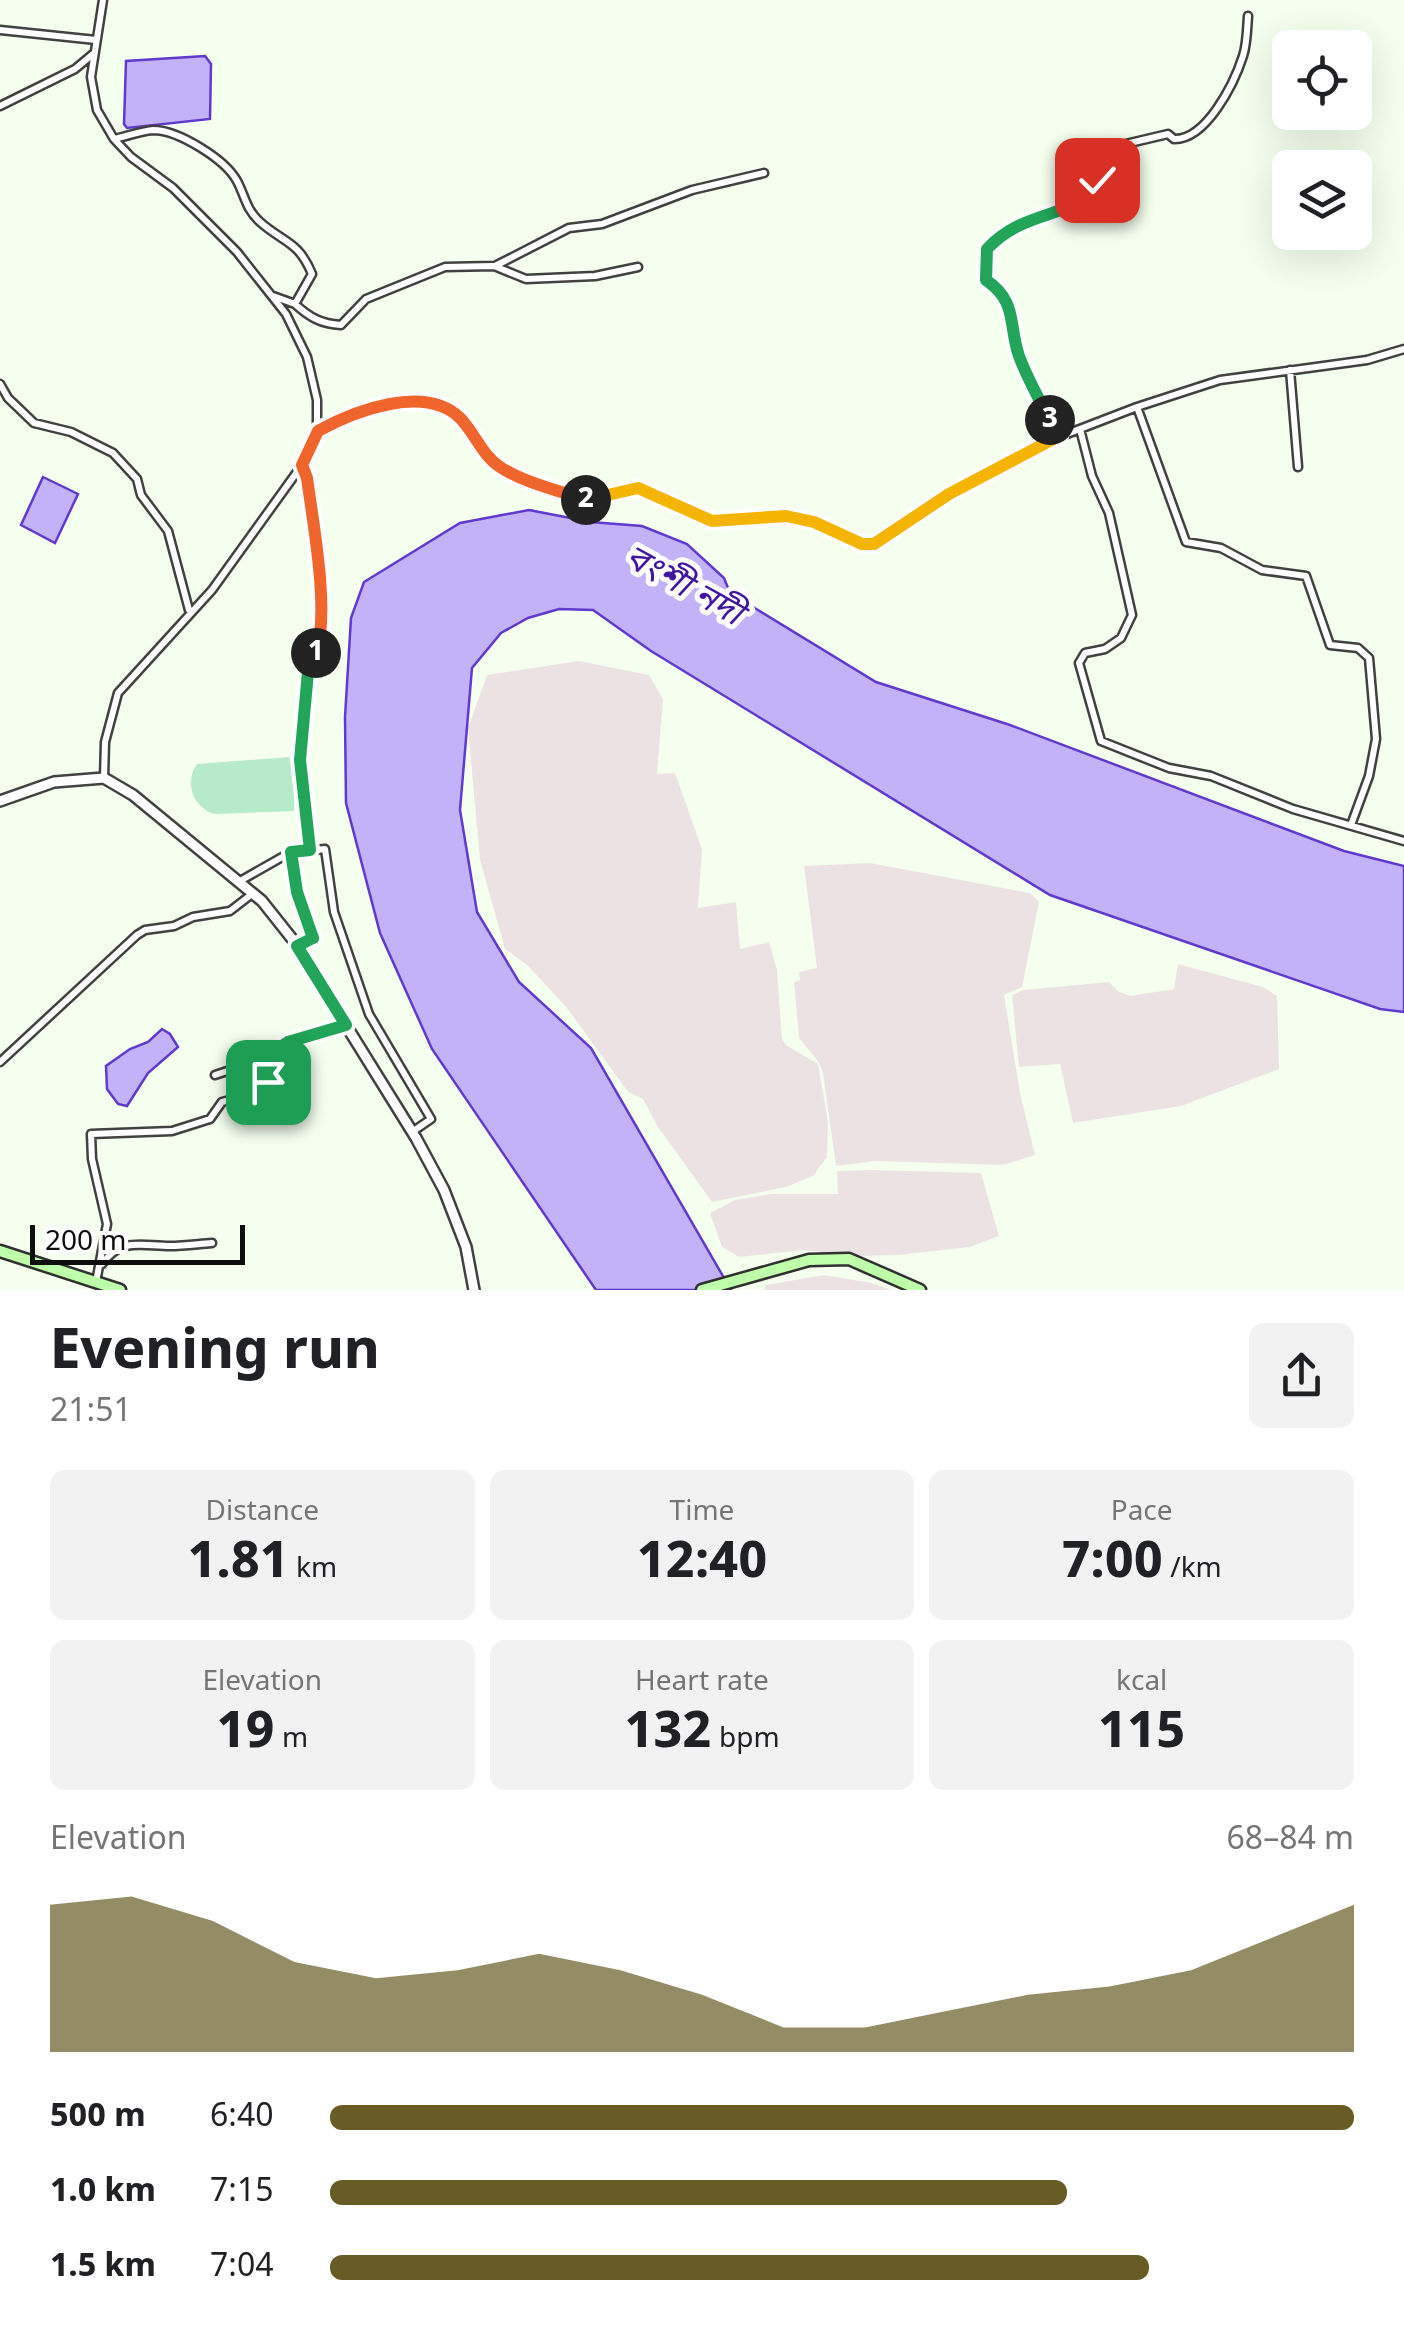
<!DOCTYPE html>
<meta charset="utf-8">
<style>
:root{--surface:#fff;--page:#f2f2f2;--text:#202124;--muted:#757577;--accent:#685c24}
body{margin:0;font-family:Georgia,"Noto Sans Bengali",serif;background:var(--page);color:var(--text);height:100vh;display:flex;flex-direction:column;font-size:38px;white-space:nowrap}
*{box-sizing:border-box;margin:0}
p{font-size:32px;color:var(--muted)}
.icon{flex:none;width:55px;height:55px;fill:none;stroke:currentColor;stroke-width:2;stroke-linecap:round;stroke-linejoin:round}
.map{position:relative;height:1290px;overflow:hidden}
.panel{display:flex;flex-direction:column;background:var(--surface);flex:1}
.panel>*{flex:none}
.buttons{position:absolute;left:1272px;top:30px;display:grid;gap:20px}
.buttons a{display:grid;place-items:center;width:100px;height:100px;border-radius:15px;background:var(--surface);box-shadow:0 10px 40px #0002;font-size:50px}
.scale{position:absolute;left:30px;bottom:25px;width:215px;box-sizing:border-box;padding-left:10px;border:5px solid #0e0e0e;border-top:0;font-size:28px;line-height:35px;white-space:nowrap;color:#0e0e0e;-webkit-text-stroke:8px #fff;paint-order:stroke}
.pin{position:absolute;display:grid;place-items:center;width:85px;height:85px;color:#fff;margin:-42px;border-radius:20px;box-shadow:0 5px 15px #0006}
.km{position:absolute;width:50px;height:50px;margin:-25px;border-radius:50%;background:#222;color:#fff;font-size:28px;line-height:50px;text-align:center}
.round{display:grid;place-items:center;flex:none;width:105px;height:105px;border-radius:15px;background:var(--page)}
.head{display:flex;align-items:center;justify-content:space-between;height:170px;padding:0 50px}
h1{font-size:55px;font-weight:700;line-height:75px}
.stats{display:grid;grid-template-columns:repeat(3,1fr);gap:15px;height:170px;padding:10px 50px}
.stats div{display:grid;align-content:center;border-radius:15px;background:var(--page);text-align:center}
.stats b{font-size:50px;font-weight:700}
.stats small{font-size:28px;font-weight:400}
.stats p{font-size:28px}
.chart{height:280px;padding:20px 50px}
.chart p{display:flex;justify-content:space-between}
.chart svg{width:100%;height:180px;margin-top:10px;fill:var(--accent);opacity:.7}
ul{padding:0 50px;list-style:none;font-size:32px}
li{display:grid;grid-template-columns:160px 120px 1fr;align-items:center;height:75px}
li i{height:25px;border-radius:12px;background:var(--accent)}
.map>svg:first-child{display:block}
.industrial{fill:#ece2e4}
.green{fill:#b7eac9}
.water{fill:#c3b2f7;stroke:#6139ce;stroke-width:2.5}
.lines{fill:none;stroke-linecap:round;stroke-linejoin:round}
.minor-casing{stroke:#414141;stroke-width:11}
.tertiary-casing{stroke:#414141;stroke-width:14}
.secondary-casing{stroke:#303030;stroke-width:15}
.minor{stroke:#fff;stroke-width:6}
.tertiary{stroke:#fff;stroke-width:9}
.secondary{stroke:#beffa9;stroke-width:10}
.split-1-casing{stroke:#fff;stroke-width:20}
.split-2-casing{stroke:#fff;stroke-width:20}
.split-3-casing{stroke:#fff;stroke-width:20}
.split-4-casing{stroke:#fff;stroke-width:20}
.split-1{stroke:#22a559;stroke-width:12}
.split-2{stroke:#f0652b;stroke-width:12}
.split-3{stroke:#f5b400;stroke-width:12}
.split-4{stroke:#22a559;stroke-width:12}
.labels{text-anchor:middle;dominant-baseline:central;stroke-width:10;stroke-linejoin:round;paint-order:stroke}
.water-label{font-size:35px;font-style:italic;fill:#4016a0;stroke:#fff}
</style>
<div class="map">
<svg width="1404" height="1290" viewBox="0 0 1404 1290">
<rect width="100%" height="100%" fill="#f4ffee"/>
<path class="industrial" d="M579 661 649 675 663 699 657 774 675 773 702 849 698 908 736 902 740 949 769 942 777 970 782 1039 786 1045 818 1064 828 1122 827 1157 813 1176 786 1187 712 1202 658 1127 643 1099 628 1092 567 1008 527 965 505 949 480 860 468 728 487 675Z
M870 863 1030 893 1039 902 1022 987 1004 995 1020 1093 1035 1155 1003 1165 875 1161 836 1166 823 1073 818 1061 799 1038 794 982 800 980 799 972 817 968 804 866Z
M1178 964 1263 987 1277 996 1279 1069 1181 1106 1073 1123 1060 1064 1019 1067 1012 995 1023 990 1109 982 1118 991 1130 996 1174 989Z
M870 1170 981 1173 999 1236 970 1247 898 1255 856 1256 804 1250 739 1257 722 1247 710 1213 735 1200 771 1194H838L837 1171Z
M824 1275 871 1283 892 1290H764L766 1285Z"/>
<path class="green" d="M291 757 296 760 294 811 214 814C193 807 184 783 197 764Z"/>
<path class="water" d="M205 56 211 64 210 119 127 128 124 124 126 61Z
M43 477 78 494 55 543 21 525Z
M529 510 591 522 642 526 687 544 724 578 730 593 876 682 1010 725 1344 851 1404 866V1012L1380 1009 1050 895 651 651 593 610 559 609 528 618 501 633 472 668 460 810 477 912 519 982 591 1048 731 1290H596L432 1049 380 933 346 803 345 717 351 618 364 582 460 523Z
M162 1029 170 1034 178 1047 148 1073 127 1106 118 1104 107 1089 106 1066 130 1049 148 1042Z"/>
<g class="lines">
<g class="minor-casing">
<path id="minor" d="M103 0 91 77 97 110 114 139 131 157 173 188 237 252 286 314 307 357 317 400V431L302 465 212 590 118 693 105 742 104 778
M0 30 96 40
M0 106 75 69 93 54
M115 139C127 136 141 131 153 130 178 130 225 159 237 181 245 196 246 209 259 221 283 243 298 240 312 274L295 304 273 296
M495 266 569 228 602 224 692 190 764 173
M295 304C309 317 321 324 341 325L366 299 445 267 494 266 526 279 595 276 638 267
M1290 370 1298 467
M0 384 8 398 34 423 71 432 113 453 137 479 141 495 168 531 189 610
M1137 407 1186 542 1221 548 1262 570 1306 576 1330 645 1358 648 1369 658 1376 739 1369 776 1351 825
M1080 429 1092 476 1109 513 1132 615 1121 638 1105 649 1085 653 1079 663 1101 741 1169 768 1211 776 1293 809 1404 841
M317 431 378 404 435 405 459 417 495 464 515 475 587 501 638 489 712 521 786 516 815 522 862 544H874L949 494 1059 437 1137 407 1220 380 1367 360 1404 349
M1059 437C1045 411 1030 385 1020 357 1008 326 1018 302 986 280L987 249C1022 212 1060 219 1096 192V151L1168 134 1174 139C1206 140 1234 84 1243 56 1247 44 1247 29 1248 16
M302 465 305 470 321 617 319 646 308 673 300 760 310 850
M291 852 325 849 334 912 369 1014 431 1119 412 1132
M240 881 291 852 297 892 313 938 297 945
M0 1062 137 935 145 930 174 926 193 917 230 911 252 894
M215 1075 261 1060 288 1042 345 1025
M102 1264C121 1237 142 1246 170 1246 184 1246 198 1244 212 1243
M96 1282 107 1224 92 1159 91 1134 172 1131 210 1119 222 1102 269 1090 261 1060"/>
</g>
<g class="tertiary-casing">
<path id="tertiary" d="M0 801 54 782 104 778 133 795 262 901 293 940 416 1138 444 1190 466 1247 474 1290"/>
</g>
<g class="secondary-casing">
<path id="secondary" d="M0 1251 120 1290
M702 1290 809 1260 849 1259 920 1290"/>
</g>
<use href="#minor" class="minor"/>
<use href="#tertiary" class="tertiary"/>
<use href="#secondary" class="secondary"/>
</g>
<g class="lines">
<g class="split-1-casing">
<path id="split-1" d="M268 1082 261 1060 288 1042 346 1025 297 946 313 938 297 892 291 852 310 850 300 760 308 672 316 653"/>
</g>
<g class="split-2-casing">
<path id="split-2" d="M316 653C330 612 313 523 307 478L302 465 318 431C354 411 426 383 461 419 475 434 483 456 500 467 525 483 557 490 586 500"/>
</g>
<g class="split-3-casing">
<path id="split-3" d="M586 500 638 488 712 521 786 516 814 522 862 544H874L949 494 1059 436 1050 420"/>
</g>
<g class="split-4-casing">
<path id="split-4" d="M1050 420C1039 399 1027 378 1019 356 1008 324 1018 302 986 280L987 249C1022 212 1060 219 1096 192L1097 180"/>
</g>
<use href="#split-1" class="split-1"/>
<use href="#split-2" class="split-2"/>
<use href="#split-3" class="split-3"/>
<use href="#split-4" class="split-4"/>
</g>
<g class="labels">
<g class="water-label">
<text transform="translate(683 587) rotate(29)">বংশী নদী</text>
</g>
</g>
</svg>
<div class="buttons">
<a><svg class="icon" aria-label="locate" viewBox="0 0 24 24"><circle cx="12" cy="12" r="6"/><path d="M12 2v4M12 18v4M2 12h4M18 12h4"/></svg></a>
<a><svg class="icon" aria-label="layers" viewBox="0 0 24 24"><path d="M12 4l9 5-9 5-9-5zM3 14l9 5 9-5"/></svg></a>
</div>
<div class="scale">200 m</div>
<div class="pin" style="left:268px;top:1082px;background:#1e9e55"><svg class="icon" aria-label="arrive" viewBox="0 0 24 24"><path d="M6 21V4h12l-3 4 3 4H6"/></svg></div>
<div class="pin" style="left:1097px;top:180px;background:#d93025"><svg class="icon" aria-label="check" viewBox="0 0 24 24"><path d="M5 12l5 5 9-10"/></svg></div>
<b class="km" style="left:316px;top:653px">1</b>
<b class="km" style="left:586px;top:500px">2</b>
<b class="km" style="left:1050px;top:420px">3</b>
</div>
<section class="panel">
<div class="head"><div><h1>Evening run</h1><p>21:51</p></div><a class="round"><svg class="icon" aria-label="share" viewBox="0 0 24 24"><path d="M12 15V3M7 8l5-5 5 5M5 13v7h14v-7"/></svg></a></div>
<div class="stats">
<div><p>Distance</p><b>1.81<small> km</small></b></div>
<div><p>Time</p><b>12:40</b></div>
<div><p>Pace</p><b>7:00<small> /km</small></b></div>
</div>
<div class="stats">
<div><p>Elevation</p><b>19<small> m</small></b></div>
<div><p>Heart rate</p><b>132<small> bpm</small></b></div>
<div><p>kcal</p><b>115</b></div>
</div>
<div class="chart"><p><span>Elevation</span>68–84 m</p>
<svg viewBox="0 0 160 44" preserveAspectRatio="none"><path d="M0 44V8L10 6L20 12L30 22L40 26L50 24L60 20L70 24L80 30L90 38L100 38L110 34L120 30L130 28L140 24L150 16L160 8V44z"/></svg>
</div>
<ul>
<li><b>500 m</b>6:40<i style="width:100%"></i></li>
<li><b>1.0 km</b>7:15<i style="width:72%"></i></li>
<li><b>1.5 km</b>7:04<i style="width:80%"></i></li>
</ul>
</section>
